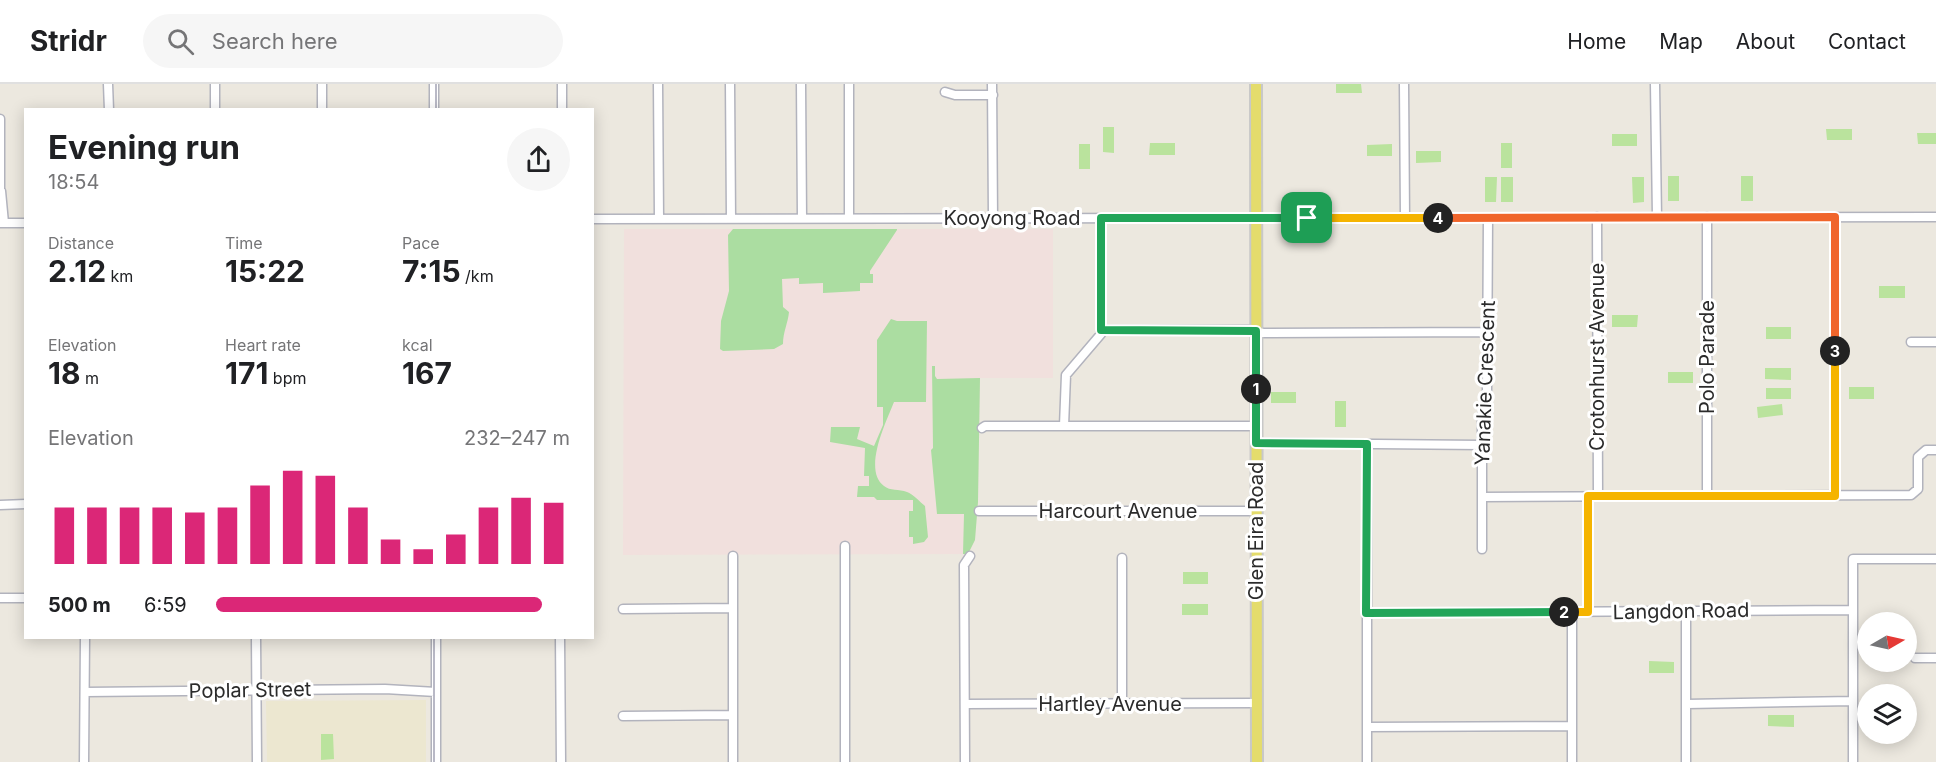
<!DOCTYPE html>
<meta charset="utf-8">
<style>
:root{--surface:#fff;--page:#f6f6f6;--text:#202124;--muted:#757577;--line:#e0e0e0;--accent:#db2777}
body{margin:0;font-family:Inter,sans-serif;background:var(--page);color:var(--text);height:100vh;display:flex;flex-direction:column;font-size:22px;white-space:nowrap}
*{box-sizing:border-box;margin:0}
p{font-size:20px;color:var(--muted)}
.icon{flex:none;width:33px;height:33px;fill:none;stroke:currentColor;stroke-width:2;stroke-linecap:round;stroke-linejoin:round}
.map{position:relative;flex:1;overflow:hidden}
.details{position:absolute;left:24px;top:24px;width:570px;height:531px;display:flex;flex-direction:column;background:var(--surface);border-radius:0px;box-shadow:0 3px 15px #0003}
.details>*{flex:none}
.needle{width:39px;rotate:81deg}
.tools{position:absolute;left:1857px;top:528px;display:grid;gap:12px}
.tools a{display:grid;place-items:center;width:60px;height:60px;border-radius:50%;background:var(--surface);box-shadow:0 3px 15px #0003;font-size:30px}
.pin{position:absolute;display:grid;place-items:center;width:51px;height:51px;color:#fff;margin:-26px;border-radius:12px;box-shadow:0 3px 9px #0006}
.km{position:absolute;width:30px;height:30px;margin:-15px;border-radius:50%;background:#222;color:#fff;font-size:16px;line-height:30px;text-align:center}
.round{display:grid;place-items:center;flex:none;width:63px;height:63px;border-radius:32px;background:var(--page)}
.headline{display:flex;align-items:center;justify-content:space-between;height:102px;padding:0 24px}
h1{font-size:33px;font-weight:700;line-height:45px}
.stats{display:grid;grid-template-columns:repeat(3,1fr);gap:9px;height:102px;padding:6px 24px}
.stats div{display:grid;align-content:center}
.stats b{font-size:30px;font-weight:700}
.stats small{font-size:16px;font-weight:400}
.stats p{font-size:16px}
.chart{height:168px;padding:12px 24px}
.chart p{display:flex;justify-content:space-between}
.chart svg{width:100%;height:108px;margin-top:6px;stroke:var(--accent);stroke-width:6}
ul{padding:0 24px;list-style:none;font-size:20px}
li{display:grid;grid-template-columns:96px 72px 1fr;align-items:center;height:45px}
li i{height:15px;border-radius:8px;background:var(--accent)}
header{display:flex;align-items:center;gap:36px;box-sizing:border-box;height:84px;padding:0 30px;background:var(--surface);border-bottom:2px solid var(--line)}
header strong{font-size:28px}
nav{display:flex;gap:33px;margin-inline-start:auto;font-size:21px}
.search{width:420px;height:54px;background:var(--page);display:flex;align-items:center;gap:15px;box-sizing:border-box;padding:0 21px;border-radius:33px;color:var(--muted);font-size:22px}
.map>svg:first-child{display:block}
.education{fill:#ece7d0}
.medical{fill:#f1e0dd}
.grass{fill:#abdda1}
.pitch{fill:#bae39d}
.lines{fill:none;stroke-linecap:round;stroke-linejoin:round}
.minor-casing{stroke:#b2b3bd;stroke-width:11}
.major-casing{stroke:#c8c8c8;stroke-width:14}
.minor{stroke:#fff;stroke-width:8}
.major{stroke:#e4dc6c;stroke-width:10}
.tram{stroke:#a2a2b4;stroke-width:1.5}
.split-1-casing{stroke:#fff;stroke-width:12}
.split-2-casing{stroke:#fff;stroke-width:12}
.split-3-casing{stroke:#fff;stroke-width:12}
.split-4-casing{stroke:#fff;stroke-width:12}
.split-5-casing{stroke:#fff;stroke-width:12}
.split-1{stroke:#22a559;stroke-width:8}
.split-2{stroke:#22a559;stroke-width:8}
.split-3{stroke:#f5b400;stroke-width:8}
.split-4{stroke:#f0652b;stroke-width:8}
.split-5{stroke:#f5b400;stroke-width:8}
.labels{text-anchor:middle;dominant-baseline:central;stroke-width:6;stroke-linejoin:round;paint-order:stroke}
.street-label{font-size:20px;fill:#2b2b2b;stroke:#fff}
</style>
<header>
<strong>Stridr</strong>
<div class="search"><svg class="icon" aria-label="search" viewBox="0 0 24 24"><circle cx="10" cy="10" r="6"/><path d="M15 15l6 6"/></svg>Search here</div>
<nav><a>Home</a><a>Map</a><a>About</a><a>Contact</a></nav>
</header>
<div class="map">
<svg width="1936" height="678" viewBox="0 0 1936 678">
<rect width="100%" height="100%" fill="#ece8df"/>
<path class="education" d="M426 616V678H267L266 617Z"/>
<path class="medical" d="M624 145H1053V294H980L978 418 975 456 969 470 623 471Z"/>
<path class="grass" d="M733 145H897V146L870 187V190H873V199H860V207L823 209V199L799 200V194L782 195 783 223 789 228C788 239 783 248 783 260L774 265 723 267 720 265 721 237 729 207 728 151Z
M891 235 897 237H927L926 318H894C887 336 862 386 884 402 890 407 899 405 907 408 913 410 920 418 925 422L928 453 924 458 913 460V453H909V427H913V416H877L874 413H857L858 402H869V392H864L865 364 830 358 831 343H860L857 355 874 362 883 341V323H877V256Z
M932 282H935V292L937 295 980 294 978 418 975 456 968 470H963L964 430H937L931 366 933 364Z"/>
<path class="pitch" d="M1336 0H1361L1362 9H1336Z
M1103 43H1114V69L1103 68Z
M1826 45H1852V56H1827Z
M1917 49H1936V60H1918Z
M1612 50H1637V62H1612Z
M1150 59H1175V71H1149Z
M1501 59H1512V84H1501Z
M1079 60H1090V85H1079Z
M1392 60V72H1367V61Z
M1416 67H1441V78L1416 79Z
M1668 92H1679V117H1668Z
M1741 92H1753V117H1741Z
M1485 93H1497L1496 118H1485Z
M1501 93H1513V118H1501Z
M1632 93H1644V118L1633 119Z
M1879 202H1905V214H1879Z
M1612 231H1638L1637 243H1612Z
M1766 243H1791V255H1766Z
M1765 284H1791V296L1765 295Z
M1668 288H1693V299H1668Z
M1849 303H1874V315H1849Z
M1766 304H1791V315H1766Z
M1271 308H1296V319H1271Z
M1335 317H1346V343H1335Z
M1782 320 1783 331 1758 334 1757 323Z
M1183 488H1208V500H1183Z
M1182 520H1208V531H1182Z
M1649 577 1674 578V589H1649Z
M1768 631H1794V643L1768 642Z
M321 650H333L334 675 321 676Z"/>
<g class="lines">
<g class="minor-casing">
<path id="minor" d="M108 0 109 26
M215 0V26
M322 0V26
M434 0V26
M562 0V26
M658 0 659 134
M730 0 731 135
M801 0 802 134
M849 0V134
M992 0 993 134
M1404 0 1405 134
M1655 0 1657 133
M945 8 955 11H993
M0 35V113
M1 107 4 139
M1597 133 1598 412
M1707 133V412
M592 135 1936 133
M0 139H26
M1102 246H1249L1263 249 1487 248
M1911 258H1936
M1064 342 1066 291 1101 250V134
M982 344 985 342H1256
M1256 359 1482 361
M1367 360V678
M1835 412V133
M1482 413 1911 411 1918 405V373L1926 366H1936
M0 421 26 420
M979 427H1256
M845 462V678
M1482 465V332L1487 306 1488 134
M1122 474V620
M0 514H26
M623 525 733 524
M1588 528V412
M1366 529 1853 526
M256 554 257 678
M436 554V678
M560 554 561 678
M1915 574H1936
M85 608 385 605 436 608
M965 620 1256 619
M1687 620 1853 617
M623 632 733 631
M1367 643 1572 642
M84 678 85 554
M733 678V472
M965 678 964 481 970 472
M1572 678V528
M1686 678V527
M1853 678V475H1936"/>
</g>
<g class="major-casing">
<path id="major" d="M1256 0 1257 678"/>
</g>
<use href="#minor" class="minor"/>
<use href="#major" class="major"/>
<path class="tram" d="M436 0V26
M434 554V678"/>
</g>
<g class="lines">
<g class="split-1-casing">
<path id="split-1" d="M1256 305V247L1101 246V134H1307"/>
</g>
<g class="split-2-casing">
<path id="split-2" d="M1256 305V359L1367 360 1366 529 1564 528"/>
</g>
<g class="split-3-casing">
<path id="split-3" d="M1564 528H1588V412H1835V267"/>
</g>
<g class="split-4-casing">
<path id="split-4" d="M1438 134 1835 133V267"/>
</g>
<g class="split-5-casing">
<path id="split-5" d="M1307 134H1438"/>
</g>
<use href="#split-1" class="split-1"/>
<use href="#split-2" class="split-2"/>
<use href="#split-3" class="split-3"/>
<use href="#split-4" class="split-4"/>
<use href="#split-5" class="split-5"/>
</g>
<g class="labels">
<g class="street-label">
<text x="1012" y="134">Kooyong Road</text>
<text transform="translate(1597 273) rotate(-90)">Crotonhurst Avenue</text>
<text transform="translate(1707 273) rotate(-90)">Polo Parade</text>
<text transform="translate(1485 299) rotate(-88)">Yanakie Crescent</text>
<text x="1118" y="427">Harcourt Avenue</text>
<text transform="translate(1256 447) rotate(-90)">Glen Eira Road</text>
<text transform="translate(1681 527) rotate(-1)">Langdon Road</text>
<text transform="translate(250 606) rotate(-1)">Poplar Street</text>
<text x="1110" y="620">Hartley Avenue</text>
</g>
</g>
</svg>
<div class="tools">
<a><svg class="needle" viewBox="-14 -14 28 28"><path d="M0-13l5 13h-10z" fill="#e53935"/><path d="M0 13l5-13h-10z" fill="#757577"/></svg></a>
<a><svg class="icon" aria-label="layers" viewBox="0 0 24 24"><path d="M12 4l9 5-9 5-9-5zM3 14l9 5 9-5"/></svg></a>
</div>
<div class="pin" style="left:1307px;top:134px;background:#1e9e55"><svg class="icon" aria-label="arrive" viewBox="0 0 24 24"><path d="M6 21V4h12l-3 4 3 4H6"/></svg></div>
<b class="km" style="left:1256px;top:305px">1</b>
<b class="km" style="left:1564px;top:528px">2</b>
<b class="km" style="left:1835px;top:267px">3</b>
<b class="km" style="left:1438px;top:134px">4</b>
<section class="details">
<div class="headline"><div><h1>Evening run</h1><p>18:54</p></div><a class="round"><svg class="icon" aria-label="share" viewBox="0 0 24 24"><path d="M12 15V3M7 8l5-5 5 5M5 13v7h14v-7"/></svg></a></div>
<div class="stats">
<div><p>Distance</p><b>2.12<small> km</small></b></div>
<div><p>Time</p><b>15:22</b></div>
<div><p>Pace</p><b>7:15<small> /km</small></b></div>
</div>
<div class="stats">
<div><p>Elevation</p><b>18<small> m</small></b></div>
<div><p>Heart rate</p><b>171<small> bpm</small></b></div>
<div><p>kcal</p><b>167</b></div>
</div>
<div class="chart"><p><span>Elevation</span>232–247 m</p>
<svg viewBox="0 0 160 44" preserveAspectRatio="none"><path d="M5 44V21M15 44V21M25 44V21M35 44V21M45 44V23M55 44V21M65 44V12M75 44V6M85 44V8M95 44V21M105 44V34M115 44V38M125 44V32M135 44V21M145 44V17M155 44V19"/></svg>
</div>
<ul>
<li><b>500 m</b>6:59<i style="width:92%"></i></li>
</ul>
</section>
</div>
